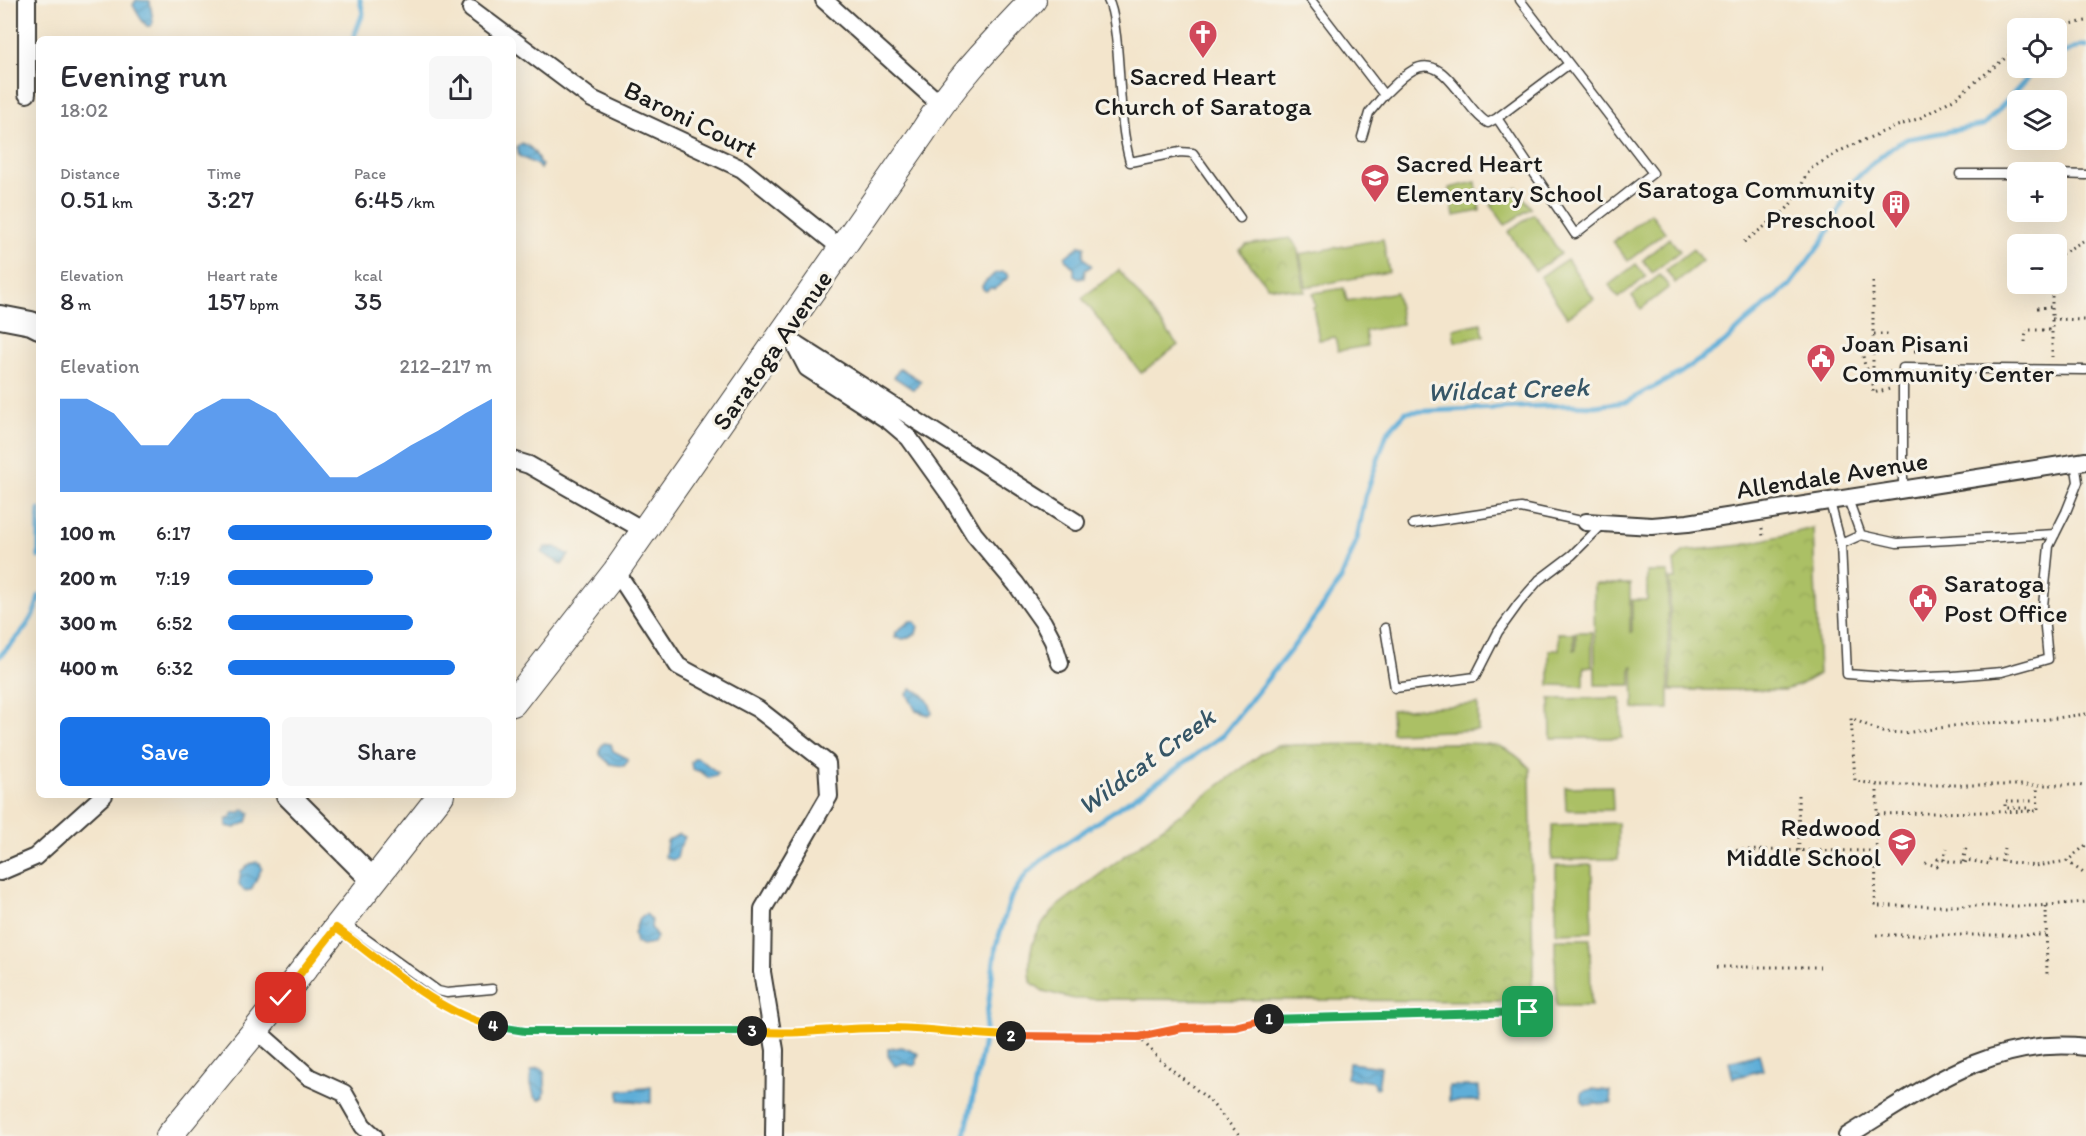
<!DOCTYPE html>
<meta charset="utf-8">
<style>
:root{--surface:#fff;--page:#f7f7f7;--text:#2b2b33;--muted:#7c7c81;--accent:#1a73e8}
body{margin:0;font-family:Itim,sans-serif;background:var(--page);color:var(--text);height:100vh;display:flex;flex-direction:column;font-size:22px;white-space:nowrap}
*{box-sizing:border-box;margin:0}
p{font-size:20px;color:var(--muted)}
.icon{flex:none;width:33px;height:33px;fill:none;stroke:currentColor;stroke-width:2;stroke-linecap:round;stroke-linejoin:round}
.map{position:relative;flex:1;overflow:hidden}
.details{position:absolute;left:36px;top:36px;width:480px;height:762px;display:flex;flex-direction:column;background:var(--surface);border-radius:9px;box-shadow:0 6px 24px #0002}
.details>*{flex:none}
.fabs{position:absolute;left:2007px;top:18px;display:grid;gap:12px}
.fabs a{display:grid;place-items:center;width:60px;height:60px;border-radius:9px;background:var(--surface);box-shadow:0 6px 24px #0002;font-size:30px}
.pin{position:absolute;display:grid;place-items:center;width:51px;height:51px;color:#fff;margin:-26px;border-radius:12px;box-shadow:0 3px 9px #0006}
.km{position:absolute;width:30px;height:30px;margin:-15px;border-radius:50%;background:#222;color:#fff;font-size:16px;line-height:30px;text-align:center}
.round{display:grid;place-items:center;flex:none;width:63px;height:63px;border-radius:9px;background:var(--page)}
.summary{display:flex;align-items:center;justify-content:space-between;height:102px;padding:0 24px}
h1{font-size:33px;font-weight:600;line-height:45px}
.stats{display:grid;grid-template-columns:repeat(3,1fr);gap:9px;height:102px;padding:6px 24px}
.stats div{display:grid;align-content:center}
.stats b{font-size:26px;font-weight:600}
.stats small{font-size:16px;font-weight:400}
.stats p{font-size:16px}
.chart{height:168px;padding:12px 24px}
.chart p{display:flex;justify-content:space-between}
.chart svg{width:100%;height:108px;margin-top:6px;fill:var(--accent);opacity:.7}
.cta{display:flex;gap:12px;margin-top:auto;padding:12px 24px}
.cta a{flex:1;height:69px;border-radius:9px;background:var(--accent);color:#fff;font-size:24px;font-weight:600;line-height:69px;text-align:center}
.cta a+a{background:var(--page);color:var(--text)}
ul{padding:0 24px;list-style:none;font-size:20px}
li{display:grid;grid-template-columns:96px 72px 1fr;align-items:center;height:45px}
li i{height:15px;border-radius:8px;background:var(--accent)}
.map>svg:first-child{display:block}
.green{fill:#abc065;stroke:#646e40;stroke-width:1.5}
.park{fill:url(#park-crowns);stroke:#646e40;stroke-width:1.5}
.water{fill:url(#water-waves);stroke:#3d657a;stroke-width:1.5}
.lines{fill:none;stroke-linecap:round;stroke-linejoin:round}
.stream{stroke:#5eaed8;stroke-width:5}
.lane-casing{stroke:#3c3a36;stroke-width:11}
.street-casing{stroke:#3c3a36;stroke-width:20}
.secondary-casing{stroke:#3c3a36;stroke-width:26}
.primary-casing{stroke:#3c3a36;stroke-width:28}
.path{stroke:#3c3a36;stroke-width:3;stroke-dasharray:1.5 4.5;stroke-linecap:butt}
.lane{stroke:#fff;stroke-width:8}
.street{stroke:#fff;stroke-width:16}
.secondary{stroke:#fff;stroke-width:22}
.primary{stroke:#fff;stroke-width:26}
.split-1-casing{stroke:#fff;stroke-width:12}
.split-2-casing{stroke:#fff;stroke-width:12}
.split-3-casing{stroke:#fff;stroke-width:12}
.split-4-casing{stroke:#fff;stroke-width:12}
.split-5-casing{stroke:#fff;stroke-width:12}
.split-1{stroke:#22a559;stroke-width:8}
.split-2{stroke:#f0652b;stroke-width:8}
.split-3{stroke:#f5b400;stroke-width:8}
.split-4{stroke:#22a559;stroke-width:8}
.split-5{stroke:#f5b400;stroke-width:8}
.labels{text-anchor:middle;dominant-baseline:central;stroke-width:6;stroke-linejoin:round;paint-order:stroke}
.poi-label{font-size:26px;fill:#1c1c1c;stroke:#f7f3e8;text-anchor:start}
.street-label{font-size:26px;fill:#1c1c1c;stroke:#f7f3e8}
.water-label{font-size:27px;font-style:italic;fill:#365667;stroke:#f7f3e8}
</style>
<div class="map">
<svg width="2086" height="1136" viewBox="0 0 2086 1136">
<defs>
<pattern id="park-crowns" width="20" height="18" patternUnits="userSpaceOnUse" patternTransform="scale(1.5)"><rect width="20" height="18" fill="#abc065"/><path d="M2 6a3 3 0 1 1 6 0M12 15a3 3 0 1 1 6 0" fill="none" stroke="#93a457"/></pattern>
<pattern id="water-waves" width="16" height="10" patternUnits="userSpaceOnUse" patternTransform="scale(1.5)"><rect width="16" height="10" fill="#5eaed8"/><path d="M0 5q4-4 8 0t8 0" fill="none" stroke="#4d8dae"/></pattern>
</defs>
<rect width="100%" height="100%" fill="#f7f3e8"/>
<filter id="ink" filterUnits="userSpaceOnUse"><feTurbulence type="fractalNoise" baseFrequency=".0167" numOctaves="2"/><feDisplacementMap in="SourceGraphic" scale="12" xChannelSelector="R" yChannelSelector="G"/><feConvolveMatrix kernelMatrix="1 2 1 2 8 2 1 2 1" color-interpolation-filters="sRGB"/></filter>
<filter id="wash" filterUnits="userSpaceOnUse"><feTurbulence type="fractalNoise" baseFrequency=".008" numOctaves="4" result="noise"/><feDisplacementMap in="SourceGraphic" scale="24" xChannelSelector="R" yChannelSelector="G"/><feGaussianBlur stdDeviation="1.35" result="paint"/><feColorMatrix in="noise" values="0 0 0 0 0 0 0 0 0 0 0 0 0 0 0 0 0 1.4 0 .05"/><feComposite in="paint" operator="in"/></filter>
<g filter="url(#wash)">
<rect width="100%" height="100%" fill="#f3e5cc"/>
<path class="green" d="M1517 188 1531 208 1505 225 1491 205Z
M1651 213 1665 232 1628 261 1613 242Z
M1534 214 1561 254 1535 271 1508 232Z
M1669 238 1680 251 1652 273 1643 260Z
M1383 239 1389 272 1306 287 1300 254Z
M1693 249 1702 261 1675 283 1666 270Z
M1567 259 1594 299 1567 317 1540 277Z
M1636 264 1646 277 1618 298 1609 285Z
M1119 270 1178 345 1141 373 1082 298Z
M1660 275 1669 287 1641 309 1632 296Z
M1344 288 1347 301 1396 292 1402 324 1365 331 1367 346 1338 351 1335 337 1319 340 1313 307 1315 306 1313 293Z
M1481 323 1484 336 1455 342 1453 329Z
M1647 572H1668L1669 709H1634L1633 666 1631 667V685H1595L1594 584H1630V632H1632V600H1647Z
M1576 632H1592V666L1584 667V686L1549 685V650H1559L1558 633H1574V650H1576Z
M1621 698 1622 738H1551L1550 699Z
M1478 704V730L1392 733 1391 710Z
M1612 786 1613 810H1566L1565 787Z
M1618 823V859L1552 860V825Z
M1592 865V932L1556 933V866Z
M1555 939H1590L1591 1006H1556Z"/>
<path class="park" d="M1476 182 1480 211 1454 216 1449 188Z
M1290 238 1297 246 1305 292 1267 286 1239 250 1246 245Z
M1813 528 1819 674 1800 685 1785 690H1671L1670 579H1676L1674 562 1684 551 1742 545Z
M1458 743C1494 744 1503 741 1530 768L1533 974 1531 993C1522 1000 1514 1000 1503 1001L1074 999 1043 991 1031 982C1026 947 1035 928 1060 904L1264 752 1277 746 1286 745Z"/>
<path class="water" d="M136 0 150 1 153 22 151 26H147C141 21 136 11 133 5Z
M522 143C532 147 537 153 539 163L542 165 540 169 537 165 519 156 517 147Z
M1080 245 1085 246 1083 257 1092 266 1085 270 1084 278 1079 279 1074 276V268L1066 260 1065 257Z
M1001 272 1006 273 1008 277C1004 283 999 284 995 289L990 288 986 291 983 289 982 286 986 281 988 280 994 274Z
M900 368 921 381 914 390 894 377Z
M545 547H556L569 555 562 565 542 553Z
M910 621H914L918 626 916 634 904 639 895 638 896 632Z
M911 689C923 691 931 702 932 714L929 715 916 711 907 694Z
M604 743 611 744 613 751 627 758 628 761 624 766 610 764 600 755V748Z
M695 758H698L718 773 716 776 709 778 701 772 692 769 691 762Z
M245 809 250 813 247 822 235 828 226 826V820L232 817 233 812 238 813Z
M679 834 685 837 679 849 677 858 672 860 665 857 667 841Z
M256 862 260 863 262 868 251 890 244 891 239 884 241 871 250 864Z
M646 914 652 920 651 927 657 937 652 944 642 946 636 943 634 934 639 918Z
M902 1047 919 1054 916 1060 917 1064 914 1066 903 1063 895 1066 888 1056V1049Z
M1759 1054 1763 1070 1733 1078 1729 1062Z
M1349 1063 1381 1067 1378 1088H1374V1082L1347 1078Z
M537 1068 543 1069C546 1073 545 1091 544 1097L539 1100 534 1096 530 1080 531 1071Z
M1449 1086H1479L1480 1101H1449Z
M651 1087V1103L619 1100V1091Z
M1592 1089 1610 1091 1612 1103 1585 1105 1582 1101V1092Z"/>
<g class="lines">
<path class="stream" d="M353 39 363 13 360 0
M2056 56 2081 46H2086
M39 510V557
M0 656C18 636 34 623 39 596
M965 1136 983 1046 996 946 1011 897 1027 873 1045 857 1166 776 1223 735 1293 647 1323 606 1341 579 1357 539 1365 497 1387 433 1406 412 1566 405 1595 406 1626 402 1680 373 1724 343 1745 323 1790 285 1825 238 1853 182 1869 166 1893 147 1907 139 1984 125 2031 75 2040 68"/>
</g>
</g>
<g filter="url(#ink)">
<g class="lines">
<g class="lane-casing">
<path id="lane" d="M1108 0C1114 11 1114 24 1116 36 1121 78 1119 122 1130 162L1180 152 1193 153 1240 218
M1311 0 1384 95 1369 113 1362 137
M1384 95C1393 87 1402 76 1413 70 1445 51 1464 110 1488 123L1497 118 1569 64
M1497 118 1575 234 1653 173 1520 0
M1960 174H2018
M2056 174 2086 175
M1903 489V368L2086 370
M1848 499 1861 535
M1830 502 1841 544 1847 674 1901 678 1953 676 2002 672 2048 659 2043 606 2049 546 2066 512 2078 482 2075 462
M1413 524 1521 508 1586 522
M1841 544 1861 535 1897 543 2055 534
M1385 628 1395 688 1475 677 1498 632 1519 603 1539 580 1572 555 1603 524
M344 923 438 991 447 993 492 989"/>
</g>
<g class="street-casing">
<path id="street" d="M27 0V94
M824 0 940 104
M471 9 511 39
M513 40 592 99 742 169 842 249
M794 343 807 368 889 421 909 438 952 498 974 534 1016 584 1043 622 1053 641 1060 663
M796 344 1076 522
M513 460 529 465 645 531
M1586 522 1652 526 1688 523 2086 461
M616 571 678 666 758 709 827 763 829 796 763 909 762 972 775 1050 774 1136
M0 872 35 857 104 795
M256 1030 309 1077 344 1093 363 1126 374 1136
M1847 1136C1923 1090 1992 1036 2086 1047"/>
</g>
<g class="secondary-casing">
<path id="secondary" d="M0 317 31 323 39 327
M288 795 373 880"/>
</g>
<g class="primary-casing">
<path id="primary" d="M513 703 616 571 923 132C953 83 993 42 1033 0
M169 1136 256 1030 441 795"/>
</g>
<path class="path" d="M2049 28 2086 21
M1744 242 1785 211 1797 196 1805 177 1812 168 1842 150 1889 129 1920 118 1955 98 2018 48
M2056 257 2083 241
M1873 282V393L1890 389
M2052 284V357
M2037 308 2052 307
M2052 319 2086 320
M2030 330H2052
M1874 334H1890
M2025 342 2026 330
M1874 347H1889
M1856 349 1861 350C1865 358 1862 365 1870 372H1890
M1914 351H1928
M1762 528 1763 537
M2086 714 2026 722 1975 723 1904 733 1882 732 1851 718 1855 781 1879 785H2078L2086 787
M1877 785V814L2038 811 2037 785
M1798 795 1799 851
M2030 811V808H2005V801H2037
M1877 814 1875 906H2037L2086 902
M1730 850 1876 851
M1944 860 1947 848
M2002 861 2004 848
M2067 861 2086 875
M1963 862 1966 848
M1925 863 1937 866 1938 859 1965 864 1966 860 1989 864 1990 859 2035 866 2067 861 2086 845
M2046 906 2047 978
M1876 935H2046
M1717 967H1820
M445 1005 490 1026 525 1031H755
M788 1033 887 1028 994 1035 1139 1037 1182 1028 1235 1027 1273 1018 1528 1012
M1139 1037 1160 1060 1208 1099 1240 1136"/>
<use href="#lane" class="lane"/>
<use href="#street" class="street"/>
<use href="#secondary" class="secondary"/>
<use href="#primary" class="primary"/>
</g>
</g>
<g class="lines" filter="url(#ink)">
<g class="split-1-casing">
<path id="split-1" d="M1269 1019 1528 1012"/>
</g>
<g class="split-2-casing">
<path id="split-2" d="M1011 1036 1139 1037 1182 1028 1235 1027 1269 1019"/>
</g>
<g class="split-3-casing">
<path id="split-3" d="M752 1031C798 1036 841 1027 886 1028 928 1028 970 1035 1011 1036"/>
</g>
<g class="split-4-casing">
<path id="split-4" d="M493 1026 525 1031H752"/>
</g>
<g class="split-5-casing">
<path id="split-5" d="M281 998 336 928C383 962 436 1012 493 1026"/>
</g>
<use href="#split-1" class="split-1"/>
<use href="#split-2" class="split-2"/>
<use href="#split-3" class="split-3"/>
<use href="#split-4" class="split-4"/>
<use href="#split-5" class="split-5"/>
</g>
<defs>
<g id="church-pin" transform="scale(1.5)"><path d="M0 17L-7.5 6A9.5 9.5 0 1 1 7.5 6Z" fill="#d1495b" stroke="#f7f3e8"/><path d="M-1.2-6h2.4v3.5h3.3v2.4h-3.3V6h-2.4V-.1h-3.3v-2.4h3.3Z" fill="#fff"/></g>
<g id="school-pin" transform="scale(1.5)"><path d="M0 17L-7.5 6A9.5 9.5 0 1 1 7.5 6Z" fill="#d1495b" stroke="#f7f3e8"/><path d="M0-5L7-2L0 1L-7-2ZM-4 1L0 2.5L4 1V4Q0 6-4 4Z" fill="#fff"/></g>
<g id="building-pin" transform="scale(1.5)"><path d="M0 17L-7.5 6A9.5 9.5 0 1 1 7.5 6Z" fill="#d1495b" stroke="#f7f3e8"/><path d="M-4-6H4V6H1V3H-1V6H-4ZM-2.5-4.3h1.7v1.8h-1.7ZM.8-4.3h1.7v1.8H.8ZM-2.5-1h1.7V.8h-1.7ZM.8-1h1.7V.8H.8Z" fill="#fff"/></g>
<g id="civic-pin" transform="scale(1.5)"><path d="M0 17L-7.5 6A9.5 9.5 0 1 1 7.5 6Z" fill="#d1495b" stroke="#f7f3e8"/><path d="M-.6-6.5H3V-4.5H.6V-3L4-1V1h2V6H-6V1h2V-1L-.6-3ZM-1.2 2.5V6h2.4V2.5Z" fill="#fff"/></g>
</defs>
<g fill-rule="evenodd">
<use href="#church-pin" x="1203" y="34"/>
<use href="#school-pin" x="1375" y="178"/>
<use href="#building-pin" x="1896" y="204"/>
<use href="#civic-pin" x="1821" y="358"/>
<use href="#civic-pin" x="1923" y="598"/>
<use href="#school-pin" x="1902" y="842"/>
</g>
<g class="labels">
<g class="poi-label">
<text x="1203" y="76" text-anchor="middle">Sacred Heart<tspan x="1203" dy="30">Church of Saratoga</tspan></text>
<text x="1396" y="163">Sacred Heart<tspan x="1396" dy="30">Elementary School</tspan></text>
<text x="1875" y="189" text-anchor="end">Saratoga Community<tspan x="1875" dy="30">Preschool</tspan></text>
<text x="1842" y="343">Joan Pisani<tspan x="1842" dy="30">Community Center</tspan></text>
<text x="1944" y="583">Saratoga<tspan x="1944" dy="30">Post Office</tspan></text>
<text x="1881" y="827" text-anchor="end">Redwood<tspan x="1881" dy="30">Middle School</tspan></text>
</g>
<g class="street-label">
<text transform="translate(691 119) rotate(26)">Baroni Court</text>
<text transform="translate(772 350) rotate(-55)">Saratoga Avenue</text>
<text transform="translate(1832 475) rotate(-9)">Allendale Avenue</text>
</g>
<g class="water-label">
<text transform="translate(1508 389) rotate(-2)">Wildcat Creek</text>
<text transform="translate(1146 761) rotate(-36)">Wildcat Creek</text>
</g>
</g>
</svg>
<div class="fabs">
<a><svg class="icon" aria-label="locate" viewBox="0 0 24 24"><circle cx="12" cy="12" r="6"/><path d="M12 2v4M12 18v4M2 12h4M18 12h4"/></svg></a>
<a><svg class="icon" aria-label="layers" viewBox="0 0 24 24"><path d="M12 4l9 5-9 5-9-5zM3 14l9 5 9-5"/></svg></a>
<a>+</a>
<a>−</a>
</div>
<div class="pin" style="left:1528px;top:1012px;background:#1e9e55"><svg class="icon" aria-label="arrive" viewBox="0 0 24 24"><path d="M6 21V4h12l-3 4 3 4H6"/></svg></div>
<div class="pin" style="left:281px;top:998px;background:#d93025"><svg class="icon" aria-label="check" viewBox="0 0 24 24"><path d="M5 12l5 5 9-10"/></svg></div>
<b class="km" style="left:1269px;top:1019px">1</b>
<b class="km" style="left:1011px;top:1036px">2</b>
<b class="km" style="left:752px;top:1031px">3</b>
<b class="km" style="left:493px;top:1026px">4</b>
<section class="details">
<div class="summary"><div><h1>Evening run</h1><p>18:02</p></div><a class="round"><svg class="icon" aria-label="share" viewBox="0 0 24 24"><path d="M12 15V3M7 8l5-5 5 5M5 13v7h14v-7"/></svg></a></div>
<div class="stats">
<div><p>Distance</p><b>0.51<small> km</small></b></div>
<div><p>Time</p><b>3:27</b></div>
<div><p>Pace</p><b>6:45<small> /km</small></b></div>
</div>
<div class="stats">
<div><p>Elevation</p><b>8<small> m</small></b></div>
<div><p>Heart rate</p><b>157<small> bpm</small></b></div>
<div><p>kcal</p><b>35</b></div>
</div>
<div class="chart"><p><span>Elevation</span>212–217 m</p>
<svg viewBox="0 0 160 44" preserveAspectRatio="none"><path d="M0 44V6L10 6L20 12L30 25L40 25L50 12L60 6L70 6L80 12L90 25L100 38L110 38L120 32L130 25L140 19L150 12L160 6V44z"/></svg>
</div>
<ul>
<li><b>100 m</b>6:17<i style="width:100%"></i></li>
<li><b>200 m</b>7:19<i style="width:55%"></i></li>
<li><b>300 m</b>6:52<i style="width:70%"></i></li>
<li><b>400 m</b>6:32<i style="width:86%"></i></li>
</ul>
<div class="cta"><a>Save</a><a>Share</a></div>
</section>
</div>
